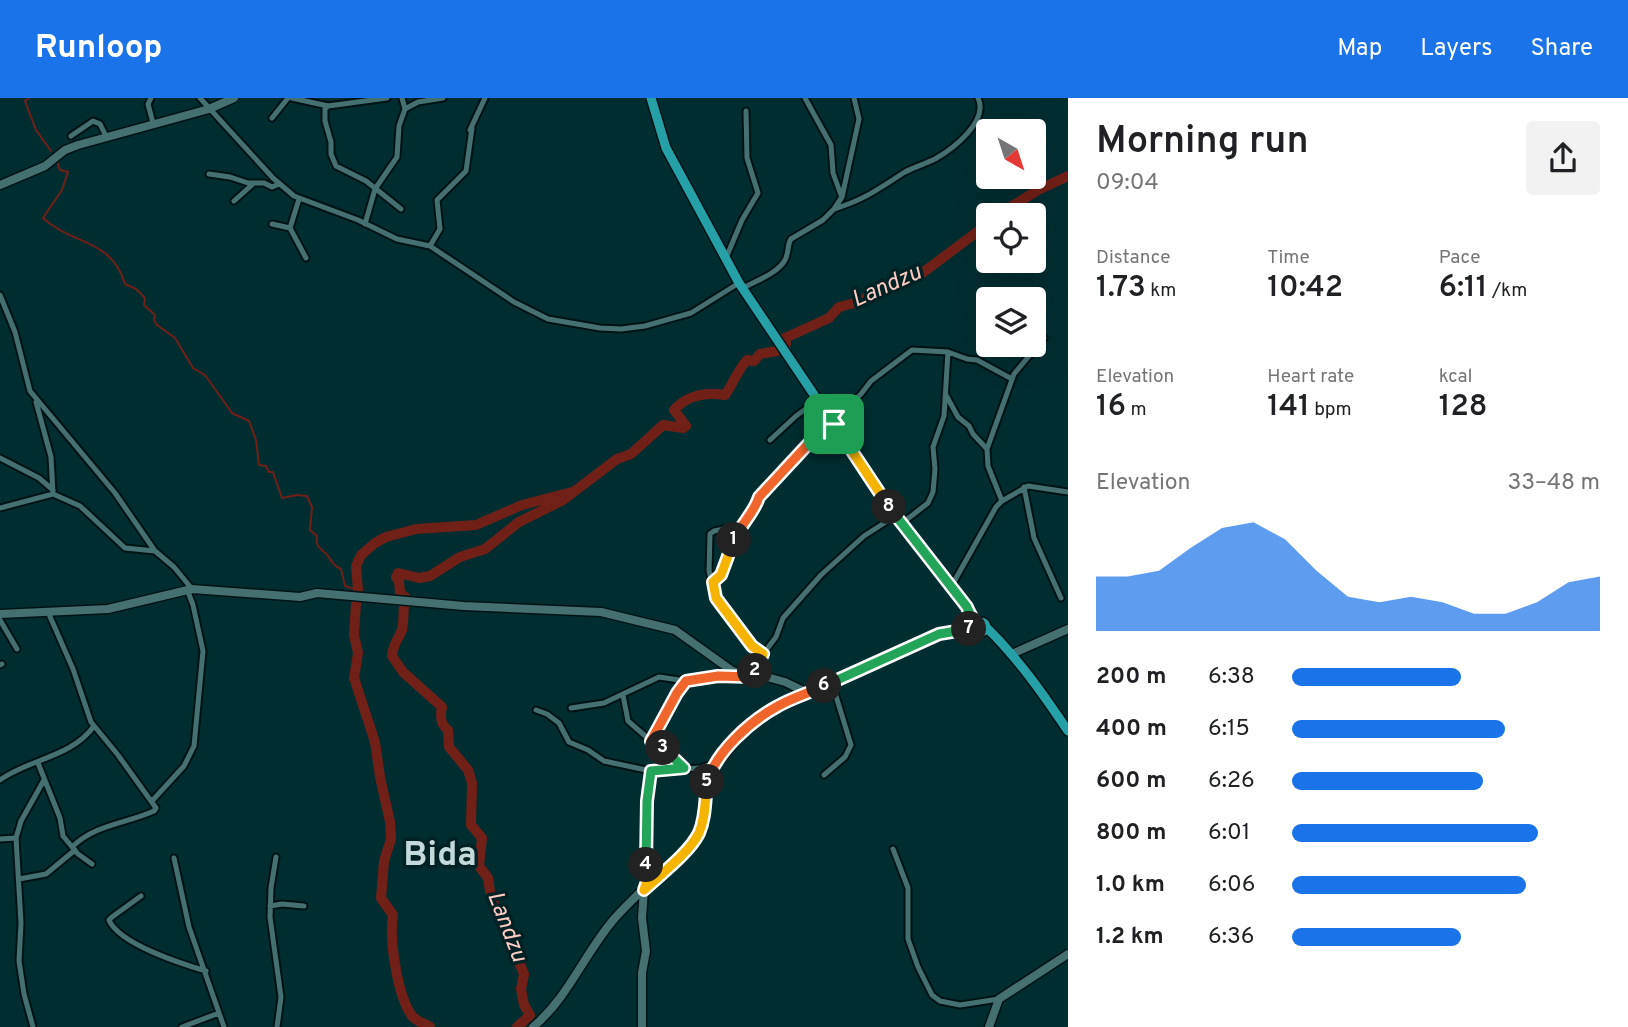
<!DOCTYPE html>
<meta charset="utf-8">
<style>
:root{--surface:#fff;--page:#f2f2f2;--text:#202124;--muted:#757577;--accent:#1a73e8}
body{margin:0;font-family:Overpass,sans-serif;background:var(--page);color:var(--text);height:100vh;display:flex;flex-direction:column;font-size:26px;white-space:nowrap}
*{box-sizing:border-box;margin:0}
p{font-size:23px;color:var(--muted)}
.icon{flex:none;width:38px;height:38px;fill:none;stroke:currentColor;stroke-width:2;stroke-linecap:round;stroke-linejoin:round}
.map{position:relative;flex:1;overflow:hidden}
.details{display:flex;flex-direction:column;background:var(--surface);width:560px}
.details>*{flex:none}
.needle{width:46px;rotate:141deg}
.tools{position:absolute;left:976px;top:21px;display:grid;gap:14px}
.tools a{display:grid;place-items:center;width:70px;height:70px;border-radius:7px;background:var(--surface);box-shadow:0 7px 28px #0002;font-size:35px}
.pin{position:absolute;display:grid;place-items:center;width:60px;height:60px;color:#fff;margin:-30px;border-radius:14px;box-shadow:0 4px 10px #0006}
.km{position:absolute;width:35px;height:35px;margin:-18px;border-radius:50%;background:#222;color:#fff;font-size:19px;line-height:35px;text-align:center}
.round{display:grid;place-items:center;flex:none;width:74px;height:74px;border-radius:7px;background:var(--page)}
.overview{display:flex;align-items:center;justify-content:space-between;height:119px;padding:0 28px}
h1{font-size:38px;font-weight:600;line-height:52px}
.figures{display:grid;grid-template-columns:repeat(3,1fr);gap:10px;height:119px;padding:7px 28px}
.figures div{display:grid;align-content:center}
.figures b{font-size:30px;font-weight:600}
.figures small{font-size:19px;font-weight:400}
.figures p{font-size:19px}
.chart{height:196px;padding:14px 28px}
.chart p{display:flex;justify-content:space-between}
.chart svg{width:100%;height:126px;margin-top:7px;fill:var(--accent);opacity:.7}
ul{padding:0 28px;list-style:none;font-size:23px}
li{display:grid;grid-template-columns:112px 84px 1fr;align-items:center;height:52px}
li i{height:18px;border-radius:9px;background:var(--accent)}
header{display:flex;align-items:center;gap:42px;box-sizing:border-box;height:98px;padding:0 35px;background:var(--accent);color:#fff}
header strong{font-size:33px}
nav{display:flex;gap:38px;margin-inline-start:auto;font-size:24px}
main{display:flex;flex:1;min-height:0}
.map>svg:first-child{display:block}
.lines{fill:none;stroke-linecap:round;stroke-linejoin:round}
.stream{stroke:#712017;stroke-width:2}
.river{stroke:#712017;stroke-width:10}
.street-casing{stroke:#001314;stroke-width:9}
.secondary-casing{stroke:#001314;stroke-width:11}
.primary-casing{stroke:#001314;stroke-width:12}
.street{stroke:#457072;stroke-width:5}
.secondary{stroke:#457072;stroke-width:8}
.primary{stroke:#25a0a6;stroke-width:9}
.split-1-casing{stroke:#fff;stroke-width:14}
.split-2-casing{stroke:#fff;stroke-width:14}
.split-3-casing{stroke:#fff;stroke-width:14}
.split-4-casing{stroke:#fff;stroke-width:14}
.split-5-casing{stroke:#fff;stroke-width:14}
.split-6-casing{stroke:#fff;stroke-width:14}
.split-7-casing{stroke:#fff;stroke-width:14}
.split-8-casing{stroke:#fff;stroke-width:14}
.split-9-casing{stroke:#fff;stroke-width:14}
.split-1{stroke:#f0652b;stroke-width:9}
.split-2{stroke:#f5b400;stroke-width:9}
.split-3{stroke:#f0652b;stroke-width:9}
.split-4{stroke:#22a559;stroke-width:9}
.split-5{stroke:#f5b400;stroke-width:9}
.split-6{stroke:#f0652b;stroke-width:9}
.split-7{stroke:#22a559;stroke-width:9}
.split-8{stroke:#22a559;stroke-width:9}
.split-9{stroke:#f5b400;stroke-width:9}
.labels{text-anchor:middle;dominant-baseline:central;stroke-width:7;stroke-linejoin:round;paint-order:stroke}
.water-label{font-size:23px;font-style:italic;fill:#ffcdc4;stroke:#012224}
.town-label{font-size:35px;font-weight:bold;fill:#c3d9da;stroke:#012224}
</style>
<header>
<strong>Runloop</strong>
<nav><a>Map</a><a>Layers</a><a>Share</a></nav>
</header>
<main>
<div class="map">
<svg width="1068" height="929" viewBox="0 0 1068 929">
<rect width="100%" height="100%" fill="#002d30"/>
<g class="lines">
<path class="stream" d="M29 0 25 3 36 32 51 53
M57 63 60 72 68 74 62 92 43 120C74 148 111 140 125 186L136 191 145 200 144 207 155 217 154 222 157 227 175 240 193 270 205 277 232 315 249 323 256 342 259 367 266 368 269 374H273L282 400 297 397 307 398 312 409 310 432 317 438C315 451 322 450 328 458 333 465 333 467 341 471L345 488 358 492"/>
<path class="river" d="M998 117 1038 92 1068 78
M786 246 785 240 829 220 839 209 862 203 880 188 888 185 909 183 917 179 989 125
M358 492 356 468 361 457 375 445 386 439 416 431 476 427 522 407 572 394
M405 499 400 495 399 483 396 479 398 475 419 480 430 478 460 459 485 451 519 424 563 402 617 361 631 356 663 327 683 330 686 328 674 312C687 297 705 294 725 297 733 286 737 273 747 262L754 263 760 256 777 253
M356 505 354 537 358 555 354 580 375 644 380 679 390 724 391 741 384 763 381 800 393 817C389 841 397 897 412 918 417 924 424 925 430 929
M404 508C403 516 404 524 402 532 398 543 394 542 392 558L403 574 442 609C440 618 440 626 448 632L449 649 468 672 472 685 471 727 482 740 479 768 488 780 491 800 502 821 510 848 521 869 524 876 521 891 524 907 530 917 517 929"/>
<g class="street-casing">
<path id="street" d="M151 0 148 6 153 25
M200 0 273 80 294 98 358 122 397 141 430 148 514 204 548 221 600 230 621 231 645 228 691 215 739 185
M292 0 328 8 387 0
M402 0 405 11
M805 0 831 47 833 75 841 97
M328 8 325 11V23L331 44V56L336 68 366 83 401 111
M272 20 288 0
M470 32 485 0
M71 38 93 23 100 26 106 38
M209 76 230 79 248 85H264L272 89 279 86
M299 101 290 130 306 160
M234 103 253 86
M834 111C866 101 878 91 905 74 914 69 925 66 935 61 953 51 989 23 978 0
M272 126 290 130
M365 126 375 91 397 59 399 28 405 11 418 4 443 0
M430 148 440 131 437 102 466 73 472 30
M726 160 742 122 758 95 747 60 746 13
M743 190C756 183 778 175 785 162 789 155 787 147 791 141L823 122 834 111 842 99 859 21 854 0
M0 197 15 234 30 293 115 395 155 453 174 469 192 491
M946 297 958 319 969 328 973 336 987 351
M36 304 51 359 53 396
M832 323 861 296 871 283 912 252 948 254 967 261 977 262 1012 281
M770 342 796 318 818 302
M0 360 39 380 53 392
M1024 389 1034 440 1061 500
M1002 403 988 368 987 351 1014 276 1044 240
M0 410 53 396 80 408 125 450 155 453
M901 426 928 405 933 394 935 371 933 349 944 318 948 254
M740 428 714 433 710 436 709 473 716 500 752 548 763 556 752 579
M713 483C728 474 730 449 737 434 743 422 757 416 757 402L811 343 834 326
M951 489 996 409 1002 403 1028 388 1068 394
M48 514 73 571 91 624 118 657 156 710 154 713C125 726 96 726 72 749
M0 522 17 551
M763 556 776 539 783 520 821 477 864 438 895 418
M0 567 2 566
M623 597 628 623 651 643 662 649 684 670
M571 610 604 605 659 579 686 583 718 578 743 579
M536 612 547 616 559 625 569 644 588 652 604 663 651 673 700 670 715 665
M651 643 677 595 686 583
M38 665 60 720 63 738 78 756 92 766
M824 677 845 659 851 647 832 585
M0 682C29 661 72 659 94 628
M152 703 184 668 194 648 203 553 193 507 187 491
M0 741 16 740
M893 751 908 790V841L918 869 932 897 940 903 960 907 999 901
M276 759 271 790 270 819 281 899 277 929
M174 760 189 829 224 929
M19 781 46 776 75 752
M646 788 647 703 651 673
M141 798 112 819 109 822C119 846 182 866 206 873
M270 808 282 806 304 808
M33 929 24 896 19 863 21 825 16 740 21 723 44 682
M182 929 219 915"/>
</g>
<g class="secondary-casing">
<path id="secondary" d="M0 87 45 68 65 52 78 47 209 11 234 0
M0 516 108 511 192 491 300 499 317 495 464 508 601 514 675 532 731 572 746 579H767L785 584 808 595
M1012 556 1068 531
M533 929C569 899 585 854 615 820 638 794 666 771 691 748L699 734 703 719 706 687 711 672 747 630 765 616 779 607 939 536 976 530
M642 929V875L646 853 642 820 644 792
M989 929 999 901 1068 856"/>
</g>
<g class="primary-casing">
<path id="primary" d="M651 0 666 50 739 185 898 422 967 509 969 516 976 527
M976 529a5 5 0 1 1 10 0a5 5 0 1 1-10 0Z
M986 529C1018 560 1043 596 1068 633"/>
</g>
<use href="#street" class="street"/>
<use href="#secondary" class="secondary"/>
<use href="#primary" class="primary"/>
</g>
<g class="lines">
<g class="split-1-casing">
<path id="split-1" d="M734 442C741 426 754 415 759 399L811 343 834 326"/>
</g>
<g class="split-2-casing">
<path id="split-2" d="M734 442 721 477 713 484 716 500 752 548 763 556 755 573"/>
</g>
<g class="split-3-casing">
<path id="split-3" d="M663 650 651 643 677 595 686 583 718 578 752 579 755 573"/>
</g>
<g class="split-4-casing">
<path id="split-4" d="M646 767 647 703 651 673 684 670 663 650"/>
</g>
<g class="split-5-casing">
<path id="split-5" d="M646 767 648 781 644 792C661 776 689 755 699 735 706 719 705 701 707 684"/>
</g>
<g class="split-6-casing">
<path id="split-6" d="M707 684C716 654 750 623 778 608 792 600 809 595 824 588"/>
</g>
<g class="split-7-casing">
<path id="split-7" d="M824 588 939 536 969 531"/>
</g>
<g class="split-8-casing">
<path id="split-8" d="M889 409 967 509C969 516 976 523 976 530L969 531"/>
</g>
<g class="split-9-casing">
<path id="split-9" d="M834 326 889 409"/>
</g>
<use href="#split-1" class="split-1"/>
<use href="#split-2" class="split-2"/>
<use href="#split-3" class="split-3"/>
<use href="#split-4" class="split-4"/>
<use href="#split-5" class="split-5"/>
<use href="#split-6" class="split-6"/>
<use href="#split-7" class="split-7"/>
<use href="#split-8" class="split-8"/>
<use href="#split-9" class="split-9"/>
</g>
<g class="labels">
<g class="water-label">
<text transform="translate(887 189) rotate(-24)">Landzu</text>
<text transform="translate(506 829) rotate(69)">Landzu</text>
</g>
<g class="town-label">
<text x="440" y="758">Bida</text>
</g>
</g>
</svg>
<div class="tools">
<a><svg class="needle" viewBox="-14 -14 28 28"><path d="M0-13l5 13h-10z" fill="#e53935"/><path d="M0 13l5-13h-10z" fill="#757577"/></svg></a>
<a><svg class="icon" aria-label="locate" viewBox="0 0 24 24"><circle cx="12" cy="12" r="6"/><path d="M12 2v4M12 18v4M2 12h4M18 12h4"/></svg></a>
<a><svg class="icon" aria-label="layers" viewBox="0 0 24 24"><path d="M12 4l9 5-9 5-9-5zM3 14l9 5 9-5"/></svg></a>
</div>
<div class="pin" style="left:834px;top:326px;background:#1e9e55"><svg class="icon" aria-label="arrive" viewBox="0 0 24 24"><path d="M6 21V4h12l-3 4 3 4H6"/></svg></div>
<b class="km" style="left:734px;top:442px">1</b>
<b class="km" style="left:755px;top:573px">2</b>
<b class="km" style="left:663px;top:650px">3</b>
<b class="km" style="left:646px;top:767px">4</b>
<b class="km" style="left:707px;top:684px">5</b>
<b class="km" style="left:824px;top:588px">6</b>
<b class="km" style="left:969px;top:531px">7</b>
<b class="km" style="left:889px;top:409px">8</b>
</div>
<section class="details">
<div class="overview"><div><h1>Morning run</h1><p>09:04</p></div><a class="round"><svg class="icon" aria-label="share" viewBox="0 0 24 24"><path d="M12 15V3M7 8l5-5 5 5M5 13v7h14v-7"/></svg></a></div>
<div class="figures">
<div><p>Distance</p><b>1.73<small> km</small></b></div>
<div><p>Time</p><b>10:42</b></div>
<div><p>Pace</p><b>6:11<small> /km</small></b></div>
</div>
<div class="figures">
<div><p>Elevation</p><b>16<small> m</small></b></div>
<div><p>Heart rate</p><b>141<small> bpm</small></b></div>
<div><p>kcal</p><b>128</b></div>
</div>
<div class="chart"><p><span>Elevation</span>33–48 m</p>
<svg viewBox="0 0 160 44" preserveAspectRatio="none"><path d="M0 44V25L10 25L20 23L30 15L40 8L50 6L60 12L70 23L80 32L90 34L100 32L110 34L120 38L130 38L140 34L150 27L160 25V44z"/></svg>
</div>
<ul>
<li><b>200 m</b>6:38<i style="width:55%"></i></li>
<li><b>400 m</b>6:15<i style="width:69%"></i></li>
<li><b>600 m</b>6:26<i style="width:62%"></i></li>
<li><b>800 m</b>6:01<i style="width:80%"></i></li>
<li><b>1.0 km</b>6:06<i style="width:76%"></i></li>
<li><b>1.2 km</b>6:36<i style="width:55%"></i></li>
</ul>
</section>
</main>
